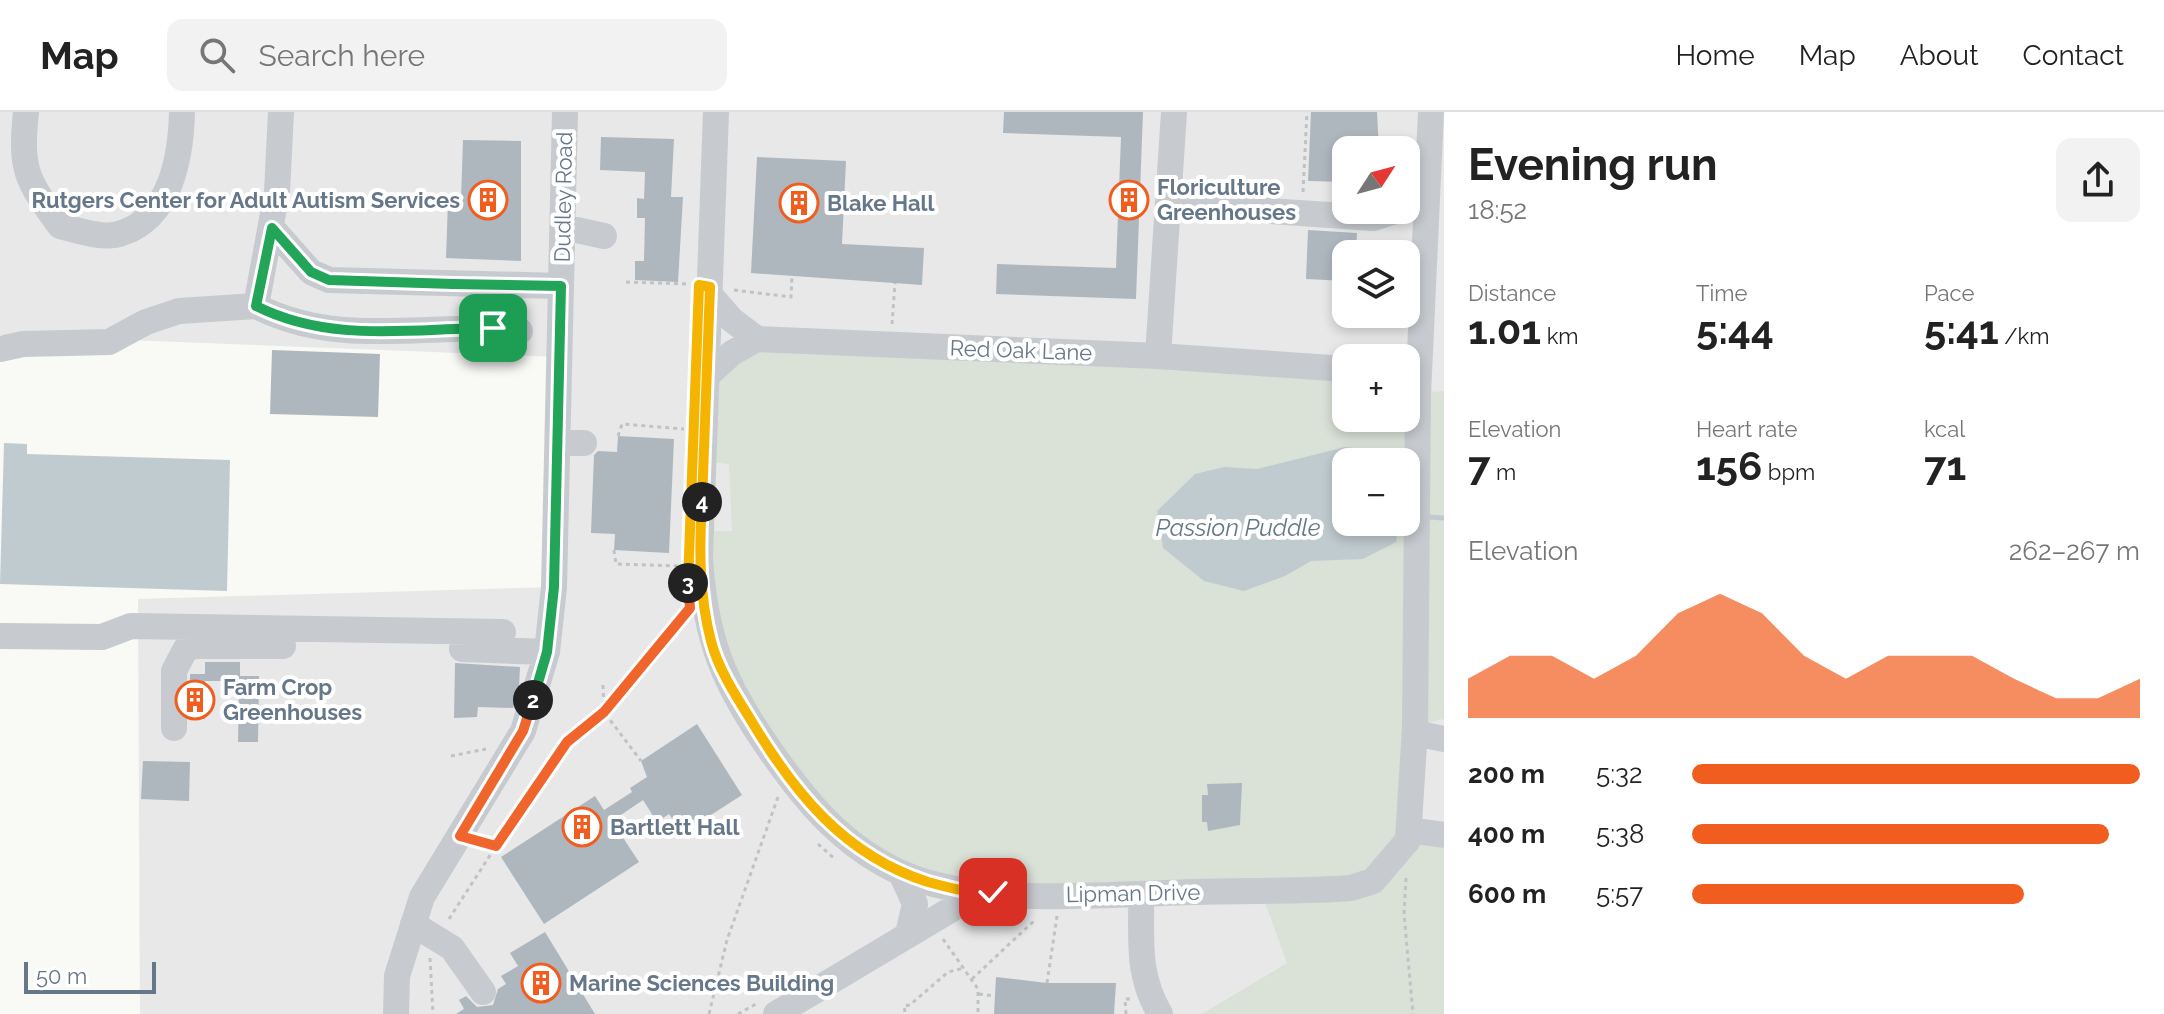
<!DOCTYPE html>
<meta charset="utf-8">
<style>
:root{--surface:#fff;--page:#f2f2f2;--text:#222;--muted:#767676;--line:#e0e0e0;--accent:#f15d1e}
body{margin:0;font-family:Raleway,sans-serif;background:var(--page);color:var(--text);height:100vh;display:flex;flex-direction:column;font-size:30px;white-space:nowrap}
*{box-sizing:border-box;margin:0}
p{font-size:26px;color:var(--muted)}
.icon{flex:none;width:44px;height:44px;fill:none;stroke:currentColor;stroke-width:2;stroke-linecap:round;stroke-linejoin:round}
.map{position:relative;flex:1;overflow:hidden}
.drawer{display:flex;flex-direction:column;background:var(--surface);width:720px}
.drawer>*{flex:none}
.needle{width:52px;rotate:54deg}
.fabs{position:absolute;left:1332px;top:24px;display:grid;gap:16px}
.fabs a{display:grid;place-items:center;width:88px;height:88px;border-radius:16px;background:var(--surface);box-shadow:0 4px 12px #0003;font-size:40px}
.scale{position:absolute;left:24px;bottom:20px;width:132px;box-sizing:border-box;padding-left:8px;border:4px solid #66778a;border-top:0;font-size:22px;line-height:28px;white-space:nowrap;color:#66778a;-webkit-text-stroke:6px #fff;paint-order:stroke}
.pin{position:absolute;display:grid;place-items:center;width:68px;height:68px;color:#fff;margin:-34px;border-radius:16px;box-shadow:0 4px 12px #0006}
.km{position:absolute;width:40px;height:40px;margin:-20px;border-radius:50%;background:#222;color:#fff;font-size:22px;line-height:40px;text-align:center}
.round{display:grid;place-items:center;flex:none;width:84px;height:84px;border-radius:16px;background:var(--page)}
.headline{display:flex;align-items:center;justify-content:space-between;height:136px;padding:0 24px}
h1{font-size:44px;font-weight:700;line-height:60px}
.figures{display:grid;grid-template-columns:repeat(3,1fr);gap:12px;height:136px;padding:8px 24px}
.figures div{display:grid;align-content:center}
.figures b{font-size:40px;font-weight:700}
.figures small{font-size:22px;font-weight:400}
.figures p{font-size:22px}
.chart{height:224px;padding:16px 24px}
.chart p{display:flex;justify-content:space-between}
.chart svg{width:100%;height:144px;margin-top:8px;fill:var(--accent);opacity:.7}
ul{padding:0 24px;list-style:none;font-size:26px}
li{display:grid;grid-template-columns:128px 96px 1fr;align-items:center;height:60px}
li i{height:20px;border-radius:10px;background:var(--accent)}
header{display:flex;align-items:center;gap:48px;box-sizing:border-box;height:112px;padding:0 40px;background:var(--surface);border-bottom:2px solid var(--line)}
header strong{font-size:38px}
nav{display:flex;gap:44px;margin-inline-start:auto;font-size:28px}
.search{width:560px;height:72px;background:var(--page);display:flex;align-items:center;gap:20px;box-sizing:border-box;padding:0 28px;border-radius:16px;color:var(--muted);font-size:30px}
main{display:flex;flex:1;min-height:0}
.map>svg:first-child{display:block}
.built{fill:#e7e8e7;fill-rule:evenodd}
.green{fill:#dae1d7;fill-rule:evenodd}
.water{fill:#c0cbd0}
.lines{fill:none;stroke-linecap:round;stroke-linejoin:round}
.stream{stroke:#c0cbd0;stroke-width:5}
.building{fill:#afb7be}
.path{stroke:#c0c3c5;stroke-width:3;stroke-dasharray:4 4;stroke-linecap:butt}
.minor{stroke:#c7cacf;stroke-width:26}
.split-1-casing{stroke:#fff;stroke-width:16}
.split-2-casing{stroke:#fff;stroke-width:16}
.split-3-casing{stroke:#fff;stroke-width:16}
.split-4-casing{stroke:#fff;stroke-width:16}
.split-5-casing{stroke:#fff;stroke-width:16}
.split-1{stroke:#22a559;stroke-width:10}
.split-2{stroke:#22a559;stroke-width:10}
.split-3{stroke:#f0652b;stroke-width:10}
.split-4{stroke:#f5b400;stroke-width:10}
.split-5{stroke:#f5b400;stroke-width:10}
.labels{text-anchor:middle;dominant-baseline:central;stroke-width:8;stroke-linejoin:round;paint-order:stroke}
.poi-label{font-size:22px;font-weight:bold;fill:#66778a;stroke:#fff;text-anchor:start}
.street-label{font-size:22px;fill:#66778a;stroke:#fff}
.water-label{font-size:24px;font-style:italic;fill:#627984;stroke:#fff}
</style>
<header>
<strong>Map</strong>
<div class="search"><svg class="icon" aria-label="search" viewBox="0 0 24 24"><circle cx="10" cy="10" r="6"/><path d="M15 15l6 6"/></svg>Search here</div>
<nav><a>Home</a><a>Map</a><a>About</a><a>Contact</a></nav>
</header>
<main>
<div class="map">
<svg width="1444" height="902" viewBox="0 0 1444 902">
<rect width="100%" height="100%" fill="#f9f9f6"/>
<path class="built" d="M0 0H1444V902H140L138 487 554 475 560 245 0 223ZM1346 38H1406V98H1346ZM1346 142H1406V202H1346ZM1346 246H1406V306H1346ZM1346 350H1406V410H1346Z"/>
<path class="green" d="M757 227 1346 262V306H1406L1422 267 1433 280 1444 279V607L1422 612 1408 723 1444 730V902H1202L1287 851 1263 785 933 777 822 717 718 522 707 419H732L729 352 709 350V262ZM1346 350H1406V410H1346Z"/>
<path class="water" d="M4 331 27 332V342L230 348 227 479 0 472Z
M1345 335 1371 338 1388 350H1346V410H1399L1396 430 1363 447 1311 449 1285 464 1244 479 1204 469 1163 436 1157 399 1195 362 1224 355 1257 357Z"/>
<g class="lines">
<path class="stream" d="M1427 405 1444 406"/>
</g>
<path class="building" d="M1004 0H1143L1136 187 996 182 997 152 1116 156 1121 25 1003 21Z
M1311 0H1377L1379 38H1346V70L1308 69Z
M601 25 674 27 671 85H683L678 170 635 168V149H644L645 106H637V86L644 87 645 60 600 58Z
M463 28 521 29V149L446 146 448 89 461 87Z
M757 45 846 49 842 132 924 136 922 173 751 161Z
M1308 118 1357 121 1356 142H1346V169L1306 167Z
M272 238 380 242 378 305 270 302Z
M618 324 674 327 669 441 614 438 615 422 591 421 594 343 598 339 617 340Z
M205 550H240V564H259L258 630H238L239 569H205Z
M455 551 520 555 519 576 513 596 478 595 477 605 454 606Z
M190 562H205V607H190Z
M697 612 742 683 686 719 677 705 673 708 669 702 657 710 643 688 612 709 639 750 544 812 501 745 595 684 604 698 632 680 630 676 647 665 641 649Z
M143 649 190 650 189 689 141 687Z
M1242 671 1240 713 1208 719 1207 710H1202V683H1208L1207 672Z
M545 820 595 902H456L464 897 459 888 466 884 477 895 493 893 498 877 506 872 501 864 518 854 510 841Z
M996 865 1047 871H1116L1114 902H994Z"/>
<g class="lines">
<path class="path" d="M1303 80 1307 0
M626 170 688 172
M734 178 791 185 792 163
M892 212 895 171
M618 324 622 312 684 317
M614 438 616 452 679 454
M603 573 604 600
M604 600 685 501
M451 644 486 637
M818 732 836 748
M496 734 567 630 604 600 641 649
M1406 766 1404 802 1413 902
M449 807 496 734 482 730
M943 827 978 877V902
M430 846 433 902
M972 867 1036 807
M1047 871 1057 804
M979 882 995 884
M905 900 904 894 910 893 948 860 964 856
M709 902 727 828 778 685
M738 902 756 892
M1126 902 1125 887H1130"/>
<path class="minor" d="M26 0C20 58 26 67 60 114 78 118 103 128 122 121 171 105 181 44 182 0
M716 0 700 445C705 528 724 573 772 641 807 691 842 733 899 760 977 796 1107 782 1193 780 1246 778 1299 780 1351 776L1373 769 1408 728 1415 616 1418 283 1431 0
M1168 92 1373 106 1399 98
M563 115 604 124
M272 116 311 160 329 168 561 174
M710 183 732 208 757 227
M256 194C343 238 428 209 520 219
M0 237 23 232 109 230 146 210 179 199 256 194 277 80 281 0
M1158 244 1174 0
M709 262 732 241 757 227 1158 244 1346 257
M559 331H584
M0 524 102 525 131 514 503 520
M462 537 547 540
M174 616V559L185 538 193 534H283
M1415 621 1444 627
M1409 718 1444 723
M901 761 915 792 908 822
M1141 782C1142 828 1136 861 1160 902
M413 812 452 836 483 880
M396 902 397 864 422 785 523 619 547 540 554 475 565 0
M776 902 977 782"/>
</g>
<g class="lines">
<g class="split-1-casing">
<path id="split-1" d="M453 172 329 168 311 160 272 116 256 194C331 232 412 216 493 216"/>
</g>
<g class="split-2-casing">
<path id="split-2" d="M453 172 561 174 554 475 547 540 533 588"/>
</g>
<g class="split-3-casing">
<path id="split-3" d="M533 588 523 619 460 724 496 734 567 630 604 600 690 496 688 471"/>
</g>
<g class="split-4-casing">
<path id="split-4" d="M688 471 699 173 710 175 702 390"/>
</g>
<g class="split-5-casing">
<path id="split-5" d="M702 390C699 436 699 483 711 529 718 556 734 581 749 605 793 679 843 743 928 770 950 776 970 782 993 780"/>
</g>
<use href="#split-1" class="split-1"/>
<use href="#split-2" class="split-2"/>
<use href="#split-3" class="split-3"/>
<use href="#split-4" class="split-4"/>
<use href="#split-5" class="split-5"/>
</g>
<defs>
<g id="building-ring" transform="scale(2)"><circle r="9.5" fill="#fff" stroke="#f15d1e" stroke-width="1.5"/><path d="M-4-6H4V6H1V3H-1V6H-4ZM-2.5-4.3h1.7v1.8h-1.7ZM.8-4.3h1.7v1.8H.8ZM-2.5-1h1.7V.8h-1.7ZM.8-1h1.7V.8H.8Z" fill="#f15d1e"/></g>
</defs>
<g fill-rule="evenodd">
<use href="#building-ring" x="488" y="88"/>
<use href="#building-ring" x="1129" y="88"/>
<use href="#building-ring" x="799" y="91"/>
<use href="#building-ring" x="195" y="588"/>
<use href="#building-ring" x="582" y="715"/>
<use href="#building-ring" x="541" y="871"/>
</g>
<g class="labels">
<g class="poi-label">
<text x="1157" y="75">Floriculture<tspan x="1157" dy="25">Greenhouses</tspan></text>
<text x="460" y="88" text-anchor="end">Rutgers Center for Adult Autism Services</text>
<text x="827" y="91">Blake Hall</text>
<text x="223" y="575">Farm Crop<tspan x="223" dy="25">Greenhouses</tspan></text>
<text x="610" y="715">Bartlett Hall</text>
<text x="569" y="871">Marine Sciences Building</text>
</g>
<g class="street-label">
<text transform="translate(563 85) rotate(-89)">Dudley Road</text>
<text transform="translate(1021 238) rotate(2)">Red Oak Lane</text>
<text transform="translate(1133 781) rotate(-1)">Lipman Drive</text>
</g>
<g class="water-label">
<text x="1238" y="415">Passion Puddle</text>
</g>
</g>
</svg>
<div class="fabs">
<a><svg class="needle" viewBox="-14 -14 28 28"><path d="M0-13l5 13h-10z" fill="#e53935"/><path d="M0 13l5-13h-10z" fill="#767676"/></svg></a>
<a><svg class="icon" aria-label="layers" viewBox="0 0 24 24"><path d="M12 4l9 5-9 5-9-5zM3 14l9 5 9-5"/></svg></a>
<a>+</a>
<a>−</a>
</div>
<div class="scale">50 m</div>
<div class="pin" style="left:493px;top:216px;background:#1e9e55"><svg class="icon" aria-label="arrive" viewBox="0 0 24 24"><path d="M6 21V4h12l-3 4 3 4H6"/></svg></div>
<div class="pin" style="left:993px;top:780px;background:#d93025"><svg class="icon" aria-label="check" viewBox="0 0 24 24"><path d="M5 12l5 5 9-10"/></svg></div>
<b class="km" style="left:533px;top:588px">2</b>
<b class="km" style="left:688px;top:471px">3</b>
<b class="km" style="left:702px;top:390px">4</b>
</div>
<section class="drawer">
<div class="headline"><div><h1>Evening run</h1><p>18:52</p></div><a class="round"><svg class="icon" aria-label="share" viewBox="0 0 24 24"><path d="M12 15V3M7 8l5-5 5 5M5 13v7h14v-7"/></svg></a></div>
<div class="figures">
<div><p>Distance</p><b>1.01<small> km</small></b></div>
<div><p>Time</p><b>5:44</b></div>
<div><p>Pace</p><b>5:41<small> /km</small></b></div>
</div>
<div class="figures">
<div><p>Elevation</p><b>7<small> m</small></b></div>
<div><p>Heart rate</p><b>156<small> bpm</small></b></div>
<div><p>kcal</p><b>71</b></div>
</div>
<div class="chart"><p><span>Elevation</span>262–267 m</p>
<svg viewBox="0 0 160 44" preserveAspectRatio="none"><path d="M0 44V32L10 25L20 25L30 32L40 25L50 12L60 6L70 12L80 25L90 32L100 25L110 25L120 25L130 32L140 38L150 38L160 32V44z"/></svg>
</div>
<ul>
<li><b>200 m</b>5:32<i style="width:100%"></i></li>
<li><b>400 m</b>5:38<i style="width:93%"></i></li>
<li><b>600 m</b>5:57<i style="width:74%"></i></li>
</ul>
</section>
</main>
